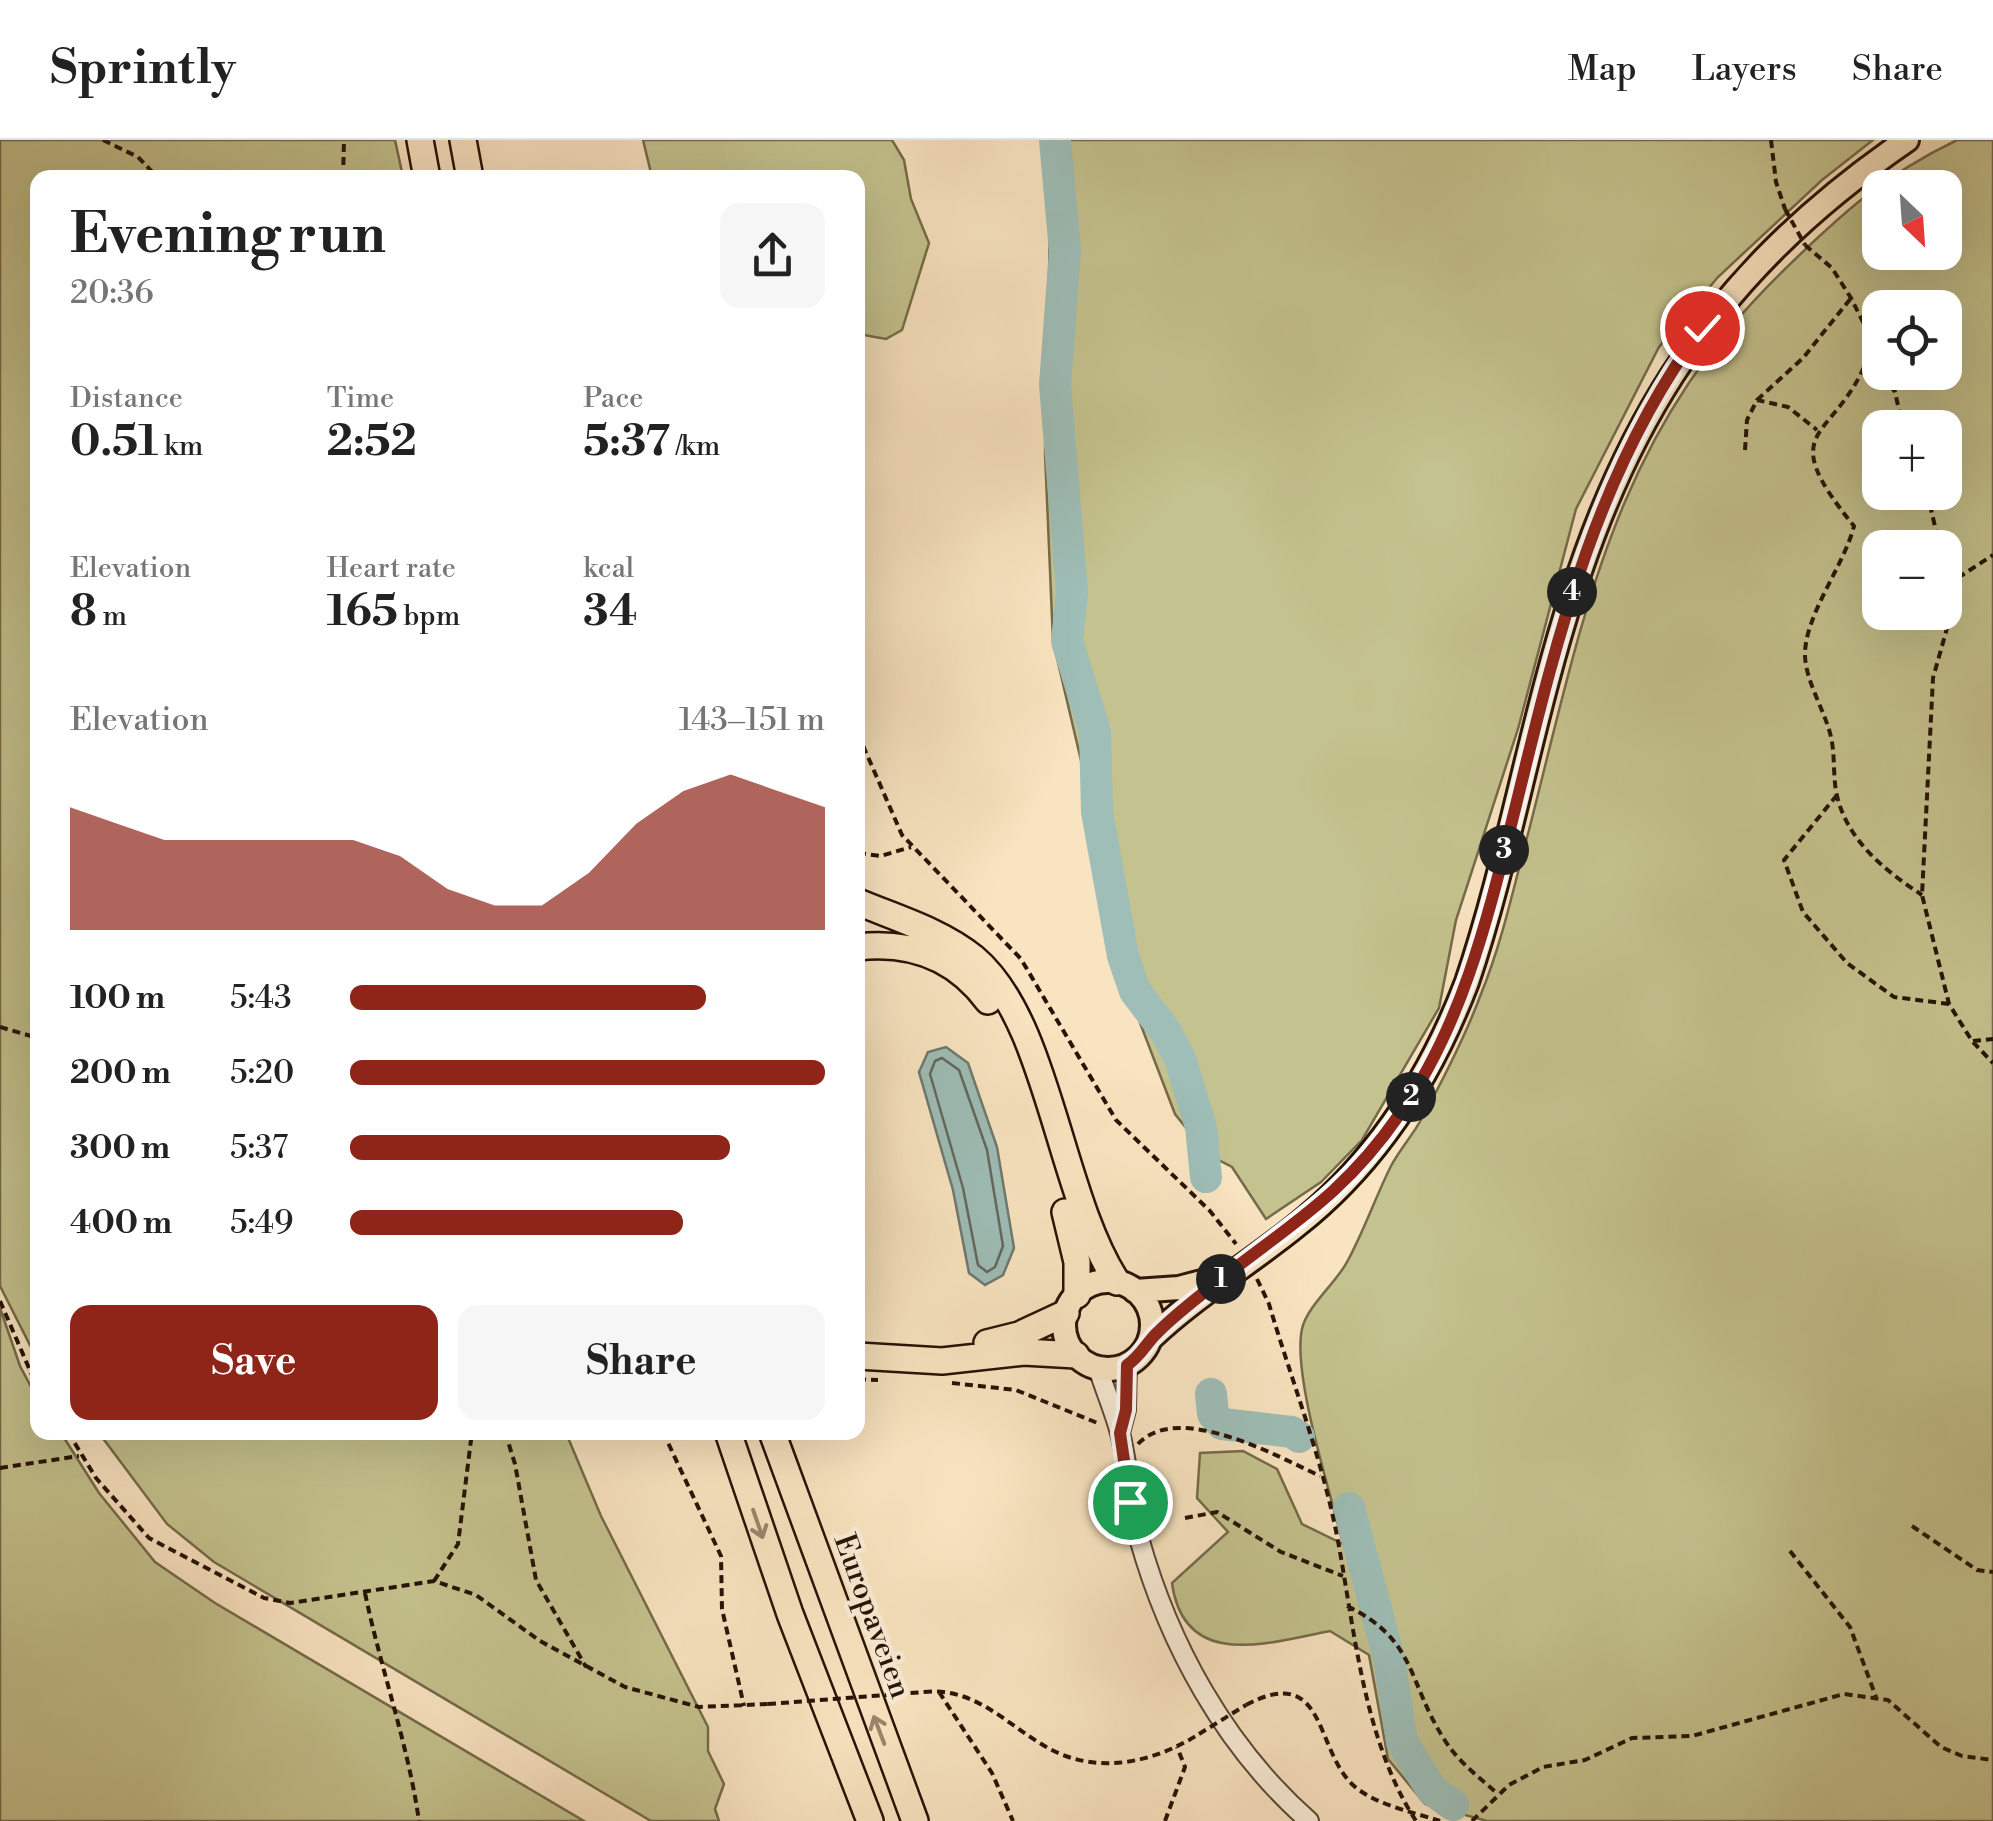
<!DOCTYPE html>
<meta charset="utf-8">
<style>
:root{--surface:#fff;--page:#f6f6f6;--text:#222;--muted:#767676;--line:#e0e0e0;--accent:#8f2418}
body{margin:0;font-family:"Libre Bodoni",serif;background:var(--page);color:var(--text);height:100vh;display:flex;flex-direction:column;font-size:38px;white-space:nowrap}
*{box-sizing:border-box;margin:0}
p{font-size:32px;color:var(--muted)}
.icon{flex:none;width:55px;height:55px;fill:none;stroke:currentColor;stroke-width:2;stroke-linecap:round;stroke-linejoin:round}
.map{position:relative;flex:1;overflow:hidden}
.side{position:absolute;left:30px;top:30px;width:835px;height:1270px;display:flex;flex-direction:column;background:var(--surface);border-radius:20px;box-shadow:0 10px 40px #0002}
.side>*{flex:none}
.needle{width:65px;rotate:155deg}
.fabs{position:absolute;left:1862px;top:30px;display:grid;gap:20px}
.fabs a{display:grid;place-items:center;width:100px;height:100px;border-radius:20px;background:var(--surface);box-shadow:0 10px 40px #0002;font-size:50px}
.pin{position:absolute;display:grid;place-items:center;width:85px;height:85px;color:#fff;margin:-42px;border:5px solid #fff;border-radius:50%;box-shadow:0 2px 10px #0007}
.km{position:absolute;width:50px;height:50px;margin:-25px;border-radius:50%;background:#222;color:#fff;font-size:28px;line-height:50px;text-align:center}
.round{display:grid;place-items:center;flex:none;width:105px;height:105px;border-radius:20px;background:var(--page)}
.head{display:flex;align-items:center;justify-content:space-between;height:170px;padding:0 40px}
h1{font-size:55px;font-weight:700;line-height:75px}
.stats{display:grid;grid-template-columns:repeat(3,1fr);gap:15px;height:170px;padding:10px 40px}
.stats div{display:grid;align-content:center}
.stats b{font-size:42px;font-weight:700}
.stats small{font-size:28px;font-weight:400}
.stats p{font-size:28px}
.chart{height:280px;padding:20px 40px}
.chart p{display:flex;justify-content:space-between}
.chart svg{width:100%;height:180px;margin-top:10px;fill:var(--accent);opacity:.7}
.action{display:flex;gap:20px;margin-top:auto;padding:20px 40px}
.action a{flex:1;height:115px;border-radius:20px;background:var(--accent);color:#fff;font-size:40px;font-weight:700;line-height:115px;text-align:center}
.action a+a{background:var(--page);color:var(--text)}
ul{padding:0 40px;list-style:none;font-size:32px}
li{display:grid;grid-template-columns:160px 120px 1fr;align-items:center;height:75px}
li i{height:25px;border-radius:12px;background:var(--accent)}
header{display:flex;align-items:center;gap:60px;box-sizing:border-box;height:140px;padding:0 50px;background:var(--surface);border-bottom:2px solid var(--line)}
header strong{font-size:48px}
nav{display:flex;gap:55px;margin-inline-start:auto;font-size:35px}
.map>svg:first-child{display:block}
.green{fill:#c4c28e;stroke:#756a4a;stroke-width:2.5;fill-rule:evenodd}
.water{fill:#9ebeb7;stroke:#6e7970;stroke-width:2.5}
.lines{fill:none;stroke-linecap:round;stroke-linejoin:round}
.shore{stroke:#62685e;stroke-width:2.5}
.river{stroke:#9ebeb7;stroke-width:32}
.minor-casing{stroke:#5b4635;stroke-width:22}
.major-casing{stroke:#261206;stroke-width:28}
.highway-casing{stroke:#261206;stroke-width:30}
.path{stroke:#261206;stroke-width:4;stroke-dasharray:8 5;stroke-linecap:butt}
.minor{stroke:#fbedd7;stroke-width:18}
.major{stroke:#f9e4c1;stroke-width:22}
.highway{stroke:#f9e4c1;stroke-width:25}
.path-bridge{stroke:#261206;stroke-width:4;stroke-dasharray:8 5;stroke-linecap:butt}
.oneway{stroke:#9a866d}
.route-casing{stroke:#fff;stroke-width:20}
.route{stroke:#8f2418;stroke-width:12}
.labels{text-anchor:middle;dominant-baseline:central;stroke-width:9;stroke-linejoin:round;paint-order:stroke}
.street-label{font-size:30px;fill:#261206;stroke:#fbedd7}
</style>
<header>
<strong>Sprintly</strong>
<nav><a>Map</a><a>Layers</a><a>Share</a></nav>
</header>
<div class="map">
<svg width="1993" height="1681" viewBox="0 0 1993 1681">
<rect width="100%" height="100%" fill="#f9e4c1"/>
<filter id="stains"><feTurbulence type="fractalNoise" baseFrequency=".002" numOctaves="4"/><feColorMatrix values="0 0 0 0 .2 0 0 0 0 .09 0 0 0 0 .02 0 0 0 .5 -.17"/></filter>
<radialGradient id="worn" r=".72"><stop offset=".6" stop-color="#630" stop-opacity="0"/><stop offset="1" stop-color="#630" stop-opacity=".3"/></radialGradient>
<path class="green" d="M0 0H395L403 37 38 38 37 1219 0 1146Z
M643 0H892L904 20 911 59 929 103 902 190 886 199 858 194V38L652 37Z
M1052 0H1873L1822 40 1718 137 1659 207 1576 369 1518 589 1456 780 1439 868 1362 1000 1321 1042 1266 1079 1232 1027 1207 1014 1175 974 1124 841 1101 749 1087 646 1053 501 1045 313Z
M1957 0H1993V1681H1487L1425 1664 1388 1619 1369 1515 1330 1491C1268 1503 1184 1531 1172 1443L1228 1392 1197 1358 1200 1313 1243 1311 1277 1329 1302 1384 1343 1404C1331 1354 1292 1235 1302 1189 1307 1166 1336 1143 1347 1122 1364 1091 1375 1058 1391 1026 1400 1009 1413 995 1422 978 1444 938 1465 897 1481 854 1503 800 1514 745 1529 690 1585 471 1614 295 1783 131 1841 74 1884 35 1957 0ZM1880 48H1945V112H1880ZM1880 168H1945V232H1880ZM1880 288H1945V352H1880ZM1880 408H1945V472H1880Z
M0 1168 20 1226 37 1258 38 1292 61 1293 99 1353 155 1422 215 1463 584 1681H0Z
M99 1293H566L601 1376 708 1587V1611L724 1644 715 1669 719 1681H651L214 1422 167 1384Z"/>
<path class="water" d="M946 907 968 923 997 1007 1014 1108 1003 1135 985 1145 969 1133 953 1050 919 932 928 912Z"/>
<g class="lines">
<path class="shore" d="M942 918 959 930 987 1010 1003 1106 995 1127 987 1132 978 1125 963 1048 930 934 935 921Z"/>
<path class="river" d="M1055 0 1065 111 1055 245 1072 452 1067 501 1095 592 1097 672 1123 816 1135 851 1166 892 1180 919 1201 987 1206 1037
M1211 1254 1213 1274 1222 1284 1292 1292 1299 1297
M1349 1368 1389 1518 1402 1602 1432 1650 1453 1665"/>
<g class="minor-casing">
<path id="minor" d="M1098 1228C1105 1250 1114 1271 1120 1293 1129 1327 1129 1363 1139 1398 1169 1505 1225 1607 1309 1681
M1120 1293 1126 1270 1127 1225"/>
</g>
<g class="major-casing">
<path id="major" d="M1064 1185a44 44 0 1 1 88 0a44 44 0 1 1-88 0Z
M1135 1151 1179 1148 1217 1138
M1150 1199C1195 1156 1248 1125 1296 1086 1376 1023 1431 936 1467 842 1500 744 1520 642 1547 541 1610 302 1699 143 1907 0"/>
</g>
<g class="highway-casing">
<path id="highway" d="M420 0 427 38
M463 0 470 38
M858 762C896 778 941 791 974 818 1049 881 1059 1053 1117 1142
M858 807C911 801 956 818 988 861
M1065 1072 1077 1122V1155
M987 1203 1019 1195 1066 1173
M858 1216 942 1221 1024 1212 1076 1215
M728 1292 790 1474 870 1681
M772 1292 915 1681"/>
</g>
<path class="path" d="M103 0 138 17 158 38
M1771 0 1776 42 1785 69
M343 38 344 0
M1805 105 1832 128 1851 158 1864 184 1869 215 1895 252 1903 288
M1869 215C1836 304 1770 283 1854 386 1844 426 1804 476 1805 516 1806 542 1825 571 1831 597 1835 615 1833 633 1836 651 1845 699 1884 730 1922 755
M1757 260 1803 218 1851 158
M1745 310 1747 280 1757 260 1788 267 1817 290
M1927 352 1940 408
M1945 434 1949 481 1933 538 1922 755 1949 864 1972 901 1993 923
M1947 445 1993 415
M858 594 902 695 1021 819 1116 980 1210 1071 1236 1104
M1837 655 1784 720 1803 772 1847 823 1894 857 1949 864
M858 713 881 716 911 707
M0 887 38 898
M1973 901 1993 899
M1257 1139 1269 1164C1292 1242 1323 1321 1338 1401 1355 1493 1364 1601 1416 1681
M0 1161 38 1249
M858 1239 878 1240
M952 1243 1016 1250 1100 1284
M68 1292 96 1338 149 1398 264 1458 290 1463 434 1441 476 1455 540 1501 625 1547 699 1567 768 1564
M505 1292 515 1324 536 1440 586 1527
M663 1292 721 1416 722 1469 744 1566
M1138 1304C1178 1261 1277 1316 1320 1336
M0 1328 79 1316
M1185 1378 1217 1372 1281 1412 1343 1436
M1912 1386 1977 1430 1993 1432
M1790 1411 1850 1487 1876 1557
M434 1441 458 1404 472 1292
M365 1453C381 1530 408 1604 419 1681
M1347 1466C1417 1500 1407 1541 1444 1599 1458 1622 1479 1637 1498 1654
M924 1552C974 1547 1004 1582 1043 1605 1093 1636 1152 1624 1199 1594
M939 1552 992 1633 1013 1681
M1246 1565C1327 1522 1314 1610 1354 1646 1376 1665 1413 1672 1440 1681
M1165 1681 1185 1627 1177 1607
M1472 1681 1509 1645 1543 1627 1585 1620 1632 1598 1692 1596 1844 1554 1888 1560 1941 1607 1962 1616 1993 1620"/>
<use href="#minor" class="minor"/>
<use href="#major" class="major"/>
<use href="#highway" class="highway"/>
<path class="path-bridge" d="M1785 69 1805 105
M768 1564 924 1552
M1199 1594 1246 1565"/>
</g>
<defs><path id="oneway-shaft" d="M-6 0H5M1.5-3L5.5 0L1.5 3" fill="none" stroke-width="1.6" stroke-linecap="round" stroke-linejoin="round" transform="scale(2.5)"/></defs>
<g class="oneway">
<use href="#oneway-shaft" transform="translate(758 1384) rotate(71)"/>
<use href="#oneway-shaft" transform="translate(879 1590) rotate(-111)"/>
</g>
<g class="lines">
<g class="route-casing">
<path id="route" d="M1130 1362 1120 1293 1126 1270 1127 1225C1141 1216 1146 1203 1158 1192 1176 1174 1196 1159 1216 1143 1289 1085 1343 1056 1399 975 1464 883 1489 773 1516 665 1557 497 1597 329 1702 188"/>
</g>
<use href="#route" class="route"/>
</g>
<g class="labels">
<g class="street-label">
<text transform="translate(872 1476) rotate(70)">Europaveien</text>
</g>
</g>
<rect width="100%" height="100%" filter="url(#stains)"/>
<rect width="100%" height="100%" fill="url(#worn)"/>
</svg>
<div class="fabs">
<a><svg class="needle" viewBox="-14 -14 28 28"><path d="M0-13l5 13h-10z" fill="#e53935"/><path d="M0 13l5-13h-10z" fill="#767676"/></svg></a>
<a><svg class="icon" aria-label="locate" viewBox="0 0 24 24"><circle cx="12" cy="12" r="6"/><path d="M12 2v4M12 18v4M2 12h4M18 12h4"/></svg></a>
<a>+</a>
<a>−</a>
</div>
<div class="pin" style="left:1130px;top:1362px;background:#1e9e55"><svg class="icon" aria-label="arrive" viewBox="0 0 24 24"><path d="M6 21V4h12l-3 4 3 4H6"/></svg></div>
<div class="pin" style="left:1702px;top:188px;background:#d93025"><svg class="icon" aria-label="check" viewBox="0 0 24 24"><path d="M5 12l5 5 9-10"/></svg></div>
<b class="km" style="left:1221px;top:1139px">1</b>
<b class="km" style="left:1411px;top:957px">2</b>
<b class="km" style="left:1504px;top:710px">3</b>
<b class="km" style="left:1572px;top:452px">4</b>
<section class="side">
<div class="head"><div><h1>Evening run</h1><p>20:36</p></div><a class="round"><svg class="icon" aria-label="share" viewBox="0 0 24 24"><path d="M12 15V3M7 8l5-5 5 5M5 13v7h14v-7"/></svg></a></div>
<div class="stats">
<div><p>Distance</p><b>0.51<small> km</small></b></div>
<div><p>Time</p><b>2:52</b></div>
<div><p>Pace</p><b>5:37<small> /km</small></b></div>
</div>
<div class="stats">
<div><p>Elevation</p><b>8<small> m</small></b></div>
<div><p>Heart rate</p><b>165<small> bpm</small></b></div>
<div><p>kcal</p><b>34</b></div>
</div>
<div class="chart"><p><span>Elevation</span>143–151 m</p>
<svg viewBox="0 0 160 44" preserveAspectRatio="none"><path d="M0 44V14L10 18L20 22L30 22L40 22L50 22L60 22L70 26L80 34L90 38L100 38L110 30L120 18L130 10L140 6L150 10L160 14V44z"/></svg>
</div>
<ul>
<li><b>100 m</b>5:43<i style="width:75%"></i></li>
<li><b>200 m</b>5:20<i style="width:100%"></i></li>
<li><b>300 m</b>5:37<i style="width:80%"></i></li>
<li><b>400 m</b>5:49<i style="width:70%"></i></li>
</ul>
<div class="action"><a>Save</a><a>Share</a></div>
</section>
</div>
